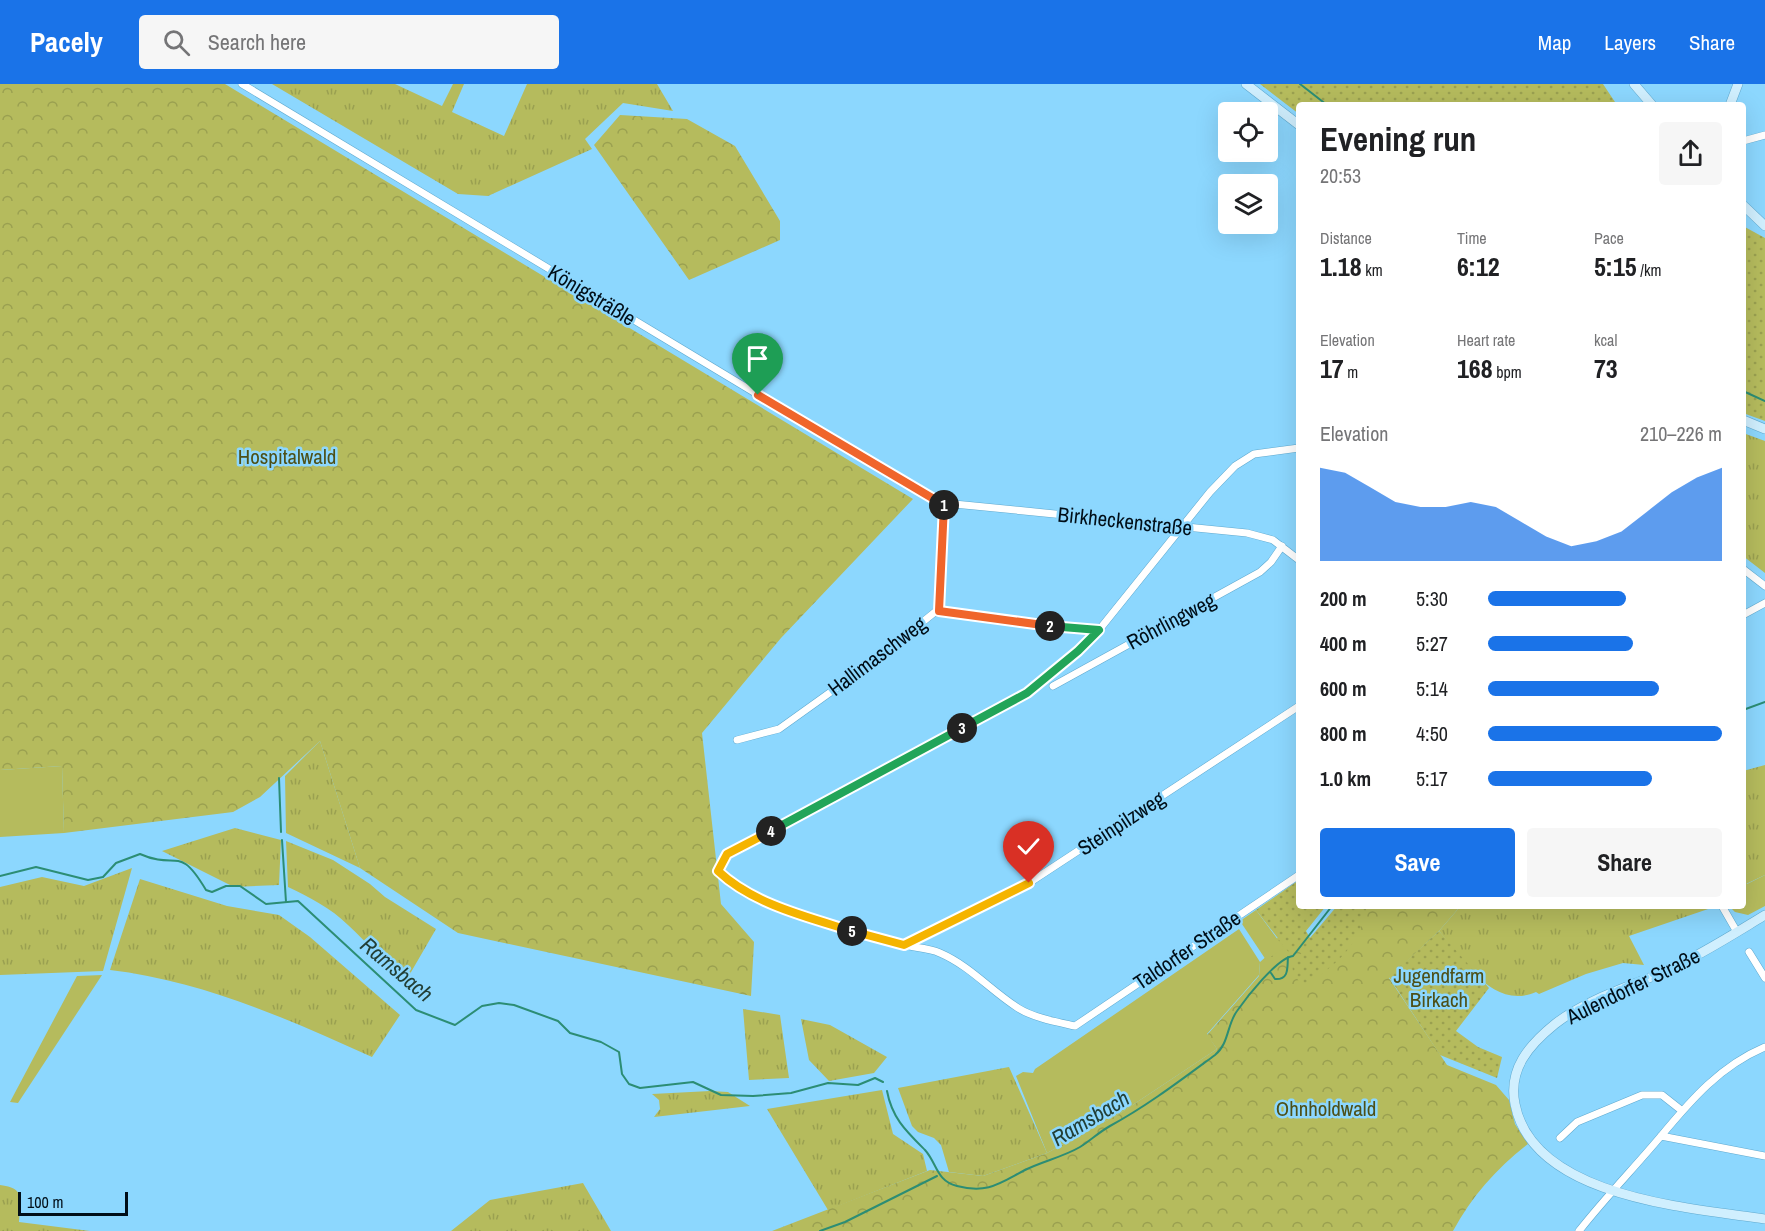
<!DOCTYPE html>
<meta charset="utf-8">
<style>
:root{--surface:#fff;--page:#f6f6f6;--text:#202124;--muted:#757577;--accent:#1a73e8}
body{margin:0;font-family:"Archivo Narrow",sans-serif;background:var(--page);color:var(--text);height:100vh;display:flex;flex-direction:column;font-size:22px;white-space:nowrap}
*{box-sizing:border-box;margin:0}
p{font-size:20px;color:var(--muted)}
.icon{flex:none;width:33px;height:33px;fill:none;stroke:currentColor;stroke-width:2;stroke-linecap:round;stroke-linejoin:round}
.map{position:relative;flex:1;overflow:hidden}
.details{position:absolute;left:1296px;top:18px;width:450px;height:807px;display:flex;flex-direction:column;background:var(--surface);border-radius:6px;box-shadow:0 6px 24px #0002}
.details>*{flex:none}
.controls{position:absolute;left:1218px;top:18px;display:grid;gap:12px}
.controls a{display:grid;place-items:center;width:60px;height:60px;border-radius:6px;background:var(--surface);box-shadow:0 6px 24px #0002;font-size:30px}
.scale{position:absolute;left:18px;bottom:15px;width:110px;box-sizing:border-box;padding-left:6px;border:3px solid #000e18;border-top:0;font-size:16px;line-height:21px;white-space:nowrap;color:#000e18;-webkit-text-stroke:4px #8cd7fe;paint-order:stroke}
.pin{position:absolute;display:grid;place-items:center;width:51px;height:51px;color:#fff;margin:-62px -26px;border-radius:50% 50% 50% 0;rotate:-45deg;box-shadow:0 0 6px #0007}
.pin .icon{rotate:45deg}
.km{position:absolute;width:30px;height:30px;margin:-15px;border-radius:50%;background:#222;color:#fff;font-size:16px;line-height:30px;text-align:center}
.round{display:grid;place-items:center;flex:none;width:63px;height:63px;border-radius:6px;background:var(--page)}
.overview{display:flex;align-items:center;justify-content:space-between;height:102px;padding:0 24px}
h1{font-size:33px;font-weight:800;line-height:45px}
.metrics{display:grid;grid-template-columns:repeat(3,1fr);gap:9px;height:102px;padding:6px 24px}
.metrics div{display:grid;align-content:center}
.metrics b{font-size:26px;font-weight:800}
.metrics small{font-size:16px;font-weight:400}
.metrics p{font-size:16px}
.chart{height:168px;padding:12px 24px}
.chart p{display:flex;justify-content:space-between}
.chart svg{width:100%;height:108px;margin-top:6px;fill:var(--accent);opacity:.7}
.button{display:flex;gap:12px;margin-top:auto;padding:12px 24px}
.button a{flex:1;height:69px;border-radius:6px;background:var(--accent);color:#fff;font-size:24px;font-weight:800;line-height:69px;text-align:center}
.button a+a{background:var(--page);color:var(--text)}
ul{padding:0 24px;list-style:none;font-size:20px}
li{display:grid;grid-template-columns:96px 72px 1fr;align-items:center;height:45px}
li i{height:15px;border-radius:8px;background:var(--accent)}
header{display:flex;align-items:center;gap:36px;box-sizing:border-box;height:84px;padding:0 30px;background:var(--accent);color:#fff}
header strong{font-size:28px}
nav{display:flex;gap:33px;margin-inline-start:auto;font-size:21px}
.search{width:420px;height:54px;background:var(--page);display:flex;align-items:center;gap:15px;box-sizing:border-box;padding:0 21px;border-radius:6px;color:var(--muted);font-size:22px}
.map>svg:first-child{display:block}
.grass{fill:url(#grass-tufts)}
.forest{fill:url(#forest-crowns)}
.park{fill:url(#park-dots)}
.garden{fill:#b5bb5d}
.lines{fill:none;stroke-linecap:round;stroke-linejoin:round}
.stream{stroke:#2c8d74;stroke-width:2}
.street-casing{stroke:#5fa9cf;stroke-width:8}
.secondary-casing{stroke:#5fa9cf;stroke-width:10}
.street{stroke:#fff;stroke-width:7}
.secondary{stroke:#d0effe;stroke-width:9}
.split-1-casing{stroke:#fff;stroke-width:12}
.split-2-casing{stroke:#fff;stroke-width:12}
.split-3-casing{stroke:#fff;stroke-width:12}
.split-4-casing{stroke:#fff;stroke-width:12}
.split-5-casing{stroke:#fff;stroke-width:12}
.split-6-casing{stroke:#fff;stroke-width:12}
.split-1{stroke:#f0652b;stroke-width:8}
.split-2{stroke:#f0652b;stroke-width:8}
.split-3{stroke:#22a559;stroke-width:8}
.split-4{stroke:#22a559;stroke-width:8}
.split-5{stroke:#f5b400;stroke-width:8}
.split-6{stroke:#f5b400;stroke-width:8}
.labels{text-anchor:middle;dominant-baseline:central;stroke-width:5;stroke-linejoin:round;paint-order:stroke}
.street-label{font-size:21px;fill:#000e18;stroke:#8cd7fe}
.park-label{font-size:21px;fill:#4d5018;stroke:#8cd7fe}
.water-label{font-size:22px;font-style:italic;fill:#223f36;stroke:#8cd7fe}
</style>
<header>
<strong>Pacely</strong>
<div class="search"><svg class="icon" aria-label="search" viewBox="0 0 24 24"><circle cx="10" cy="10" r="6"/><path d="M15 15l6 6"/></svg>Search here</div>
<nav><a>Map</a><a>Layers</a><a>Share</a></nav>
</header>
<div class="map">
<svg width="1765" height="1147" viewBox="0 0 1765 1147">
<defs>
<pattern id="grass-tufts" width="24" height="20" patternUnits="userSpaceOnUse" patternTransform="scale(1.5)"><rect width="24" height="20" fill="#b5bb5d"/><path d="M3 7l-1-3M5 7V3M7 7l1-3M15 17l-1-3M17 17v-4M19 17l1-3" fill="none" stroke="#9aa050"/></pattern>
<pattern id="forest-crowns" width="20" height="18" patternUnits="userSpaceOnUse" patternTransform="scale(1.5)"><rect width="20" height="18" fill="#b5bb5d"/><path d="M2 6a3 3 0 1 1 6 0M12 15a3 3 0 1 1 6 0" fill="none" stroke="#9aa050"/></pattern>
<pattern id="park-dots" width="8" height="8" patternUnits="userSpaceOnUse" patternTransform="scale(1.5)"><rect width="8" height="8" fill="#b5bb5d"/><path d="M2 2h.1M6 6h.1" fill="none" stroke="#9aa050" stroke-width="1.8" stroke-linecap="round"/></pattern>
</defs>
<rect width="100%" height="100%" fill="#8cd7fe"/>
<path class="grass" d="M272 0H395L442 22 453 0H464L452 28 504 52 527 0H657L673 27 623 19 585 55 592 65 488 112 458 110Z
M1743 349 1765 357V489L1743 472Z
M320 657 360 784 286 749 285 692Z
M1765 681V791L1746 800 1743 794V687Z
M235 744 281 756 279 801 234 803 162 767Z
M286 757 333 776 370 800 385 813 436 845 407 895C385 879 368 860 348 841 331 824 309 813 288 803Z
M132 784 103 887 0 891V803L42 793 84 802Z
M140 795 227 822 279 831 310 853 400 931 372 973C288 935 203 897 110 886Z
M1455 822H1713L1714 823 1629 852 1644 881 1623 879 1586 890 1539 910 1536 908C1493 927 1463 875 1439 847L1458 825Z
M743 925 780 931 789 994 749 996Z
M801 935 830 941 887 973 874 989 829 997 809 976Z
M1009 983 1047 1069 983 1092 949 1088 941 1061 934 1054 918 1048 912 1042 898 1004Z
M882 1006 893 1050 923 1070 927 1087 828 1126 767 1025Z
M710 1007 728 1008 750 1022 654 1033 660 1025 659 1016 652 1010Z
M583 1099 611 1147H451L490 1116Z
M0 1101C27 1104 20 1117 19 1138L90 1147H0Z"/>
<path class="forest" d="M0 0H225L913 415 781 554 702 649 721 820 754 858 751 912 458 849 360 784 320 657 260 713 233 728 64 749 62 682 0 686Z
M620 31 687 35 735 62 780 137V156L689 196 594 61Z
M1345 822H1455L1458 825 1439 847 1389 894 1447 981 1496 1001 1509 1016 1515 1040 1528 1060C1497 1084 1472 1112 1453 1147H772L930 1086 983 1092 1047 1069 1119 1030 1217 965 1207 951 1259 892 1260 878 1270 869 1268 860 1281 852 1306 853 1308 856Z"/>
<path class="park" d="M1260 0H1603L1617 21H1299V30Z
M1743 142 1765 154V337L1743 329Z
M1299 796V822H1326L1306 847 1310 854 1337 822H1367C1357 866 1338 878 1303 904L1293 888 1292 877 1303 868V861L1308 856 1305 853 1290 870 1256 826Z
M1439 847 1489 904 1456 947 1478 963 1502 973 1497 994 1440 971 1389 893Z"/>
<path class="garden" d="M62 682 64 749 0 753V686Z
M1765 791V822L1748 831 1735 828 1729 822H1743V794L1747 800Z
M1256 826 1284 864 1266 876 1240 837Z
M1239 845 1260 878 1259 891 1207 950 1217 965 1119 1030 1047 1069 1016 992 1023 988 1033 989 1035 985Z
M102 891 18 1019 10 1018 77 892Z"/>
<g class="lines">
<path class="stream" d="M1300 0 1327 21
M1743 307 1765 317
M1743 626 1765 618
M279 694 281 748
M282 756 286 818
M0 792 36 783 88 796 103 793 116 779 140 770C178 787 178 759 206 806L212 808 226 802H240L266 820 298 817 416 926 455 941 482 922 499 919 514 921 558 937 570 949 601 958 619 968 622 990 629 1000 640 1004 693 998 721 1011 753 1012 791 1009 828 999 858 1001 875 994 883 998
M1271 889 1275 895C1290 896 1287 882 1288 873
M887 1007C892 1034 906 1047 925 1066 937 1079 936 1097 957 1102 988 1110 1000 1099 1025 1086 1043 1077 1063 1073 1080 1063 1090 1057 1099 1048 1110 1042 1147 1022 1181 996 1215 971 1229 960 1227 940 1237 927 1246 914 1277 874 1293 872L1332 822
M820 1147 845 1138 937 1092"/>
<g class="street-casing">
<path id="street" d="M242 0 830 354 944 419 1247 449 1273 456 1299 476
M1743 57 1765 51
M1299 364 1254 370 1235 382 1210 408 1099 546 1078 568 1027 609 727 770 718 787C759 825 845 845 899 860 912 864 927 863 940 869 970 882 990 906 1018 924 1034 934 1057 938 1075 942L1299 791
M1743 485 1765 502
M940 527 944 419
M1743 531 1765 519
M1053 602 1260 488 1271 478 1282 462
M737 656 779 645 874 577 935 528 1099 546
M1722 822 1737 848
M905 861 1029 799 1299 622
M1749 868 1765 894
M1661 1052 1765 1072
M1560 1054 1577 1038 1642 1011H1662L1681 1026
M1579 1147C1605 1114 1634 1084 1661 1052 1691 1016 1720 982 1765 963"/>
</g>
<g class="secondary-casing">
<path id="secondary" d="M1246 0 1299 41
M1634 0 1652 21
M1730 21 1738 0
M1743 121 1765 142
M1743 336 1765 345
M1765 831C1732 851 1701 871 1666 887 1629 903 1587 915 1555 940 1529 961 1508 985 1515 1020 1533 1114 1691 1124 1765 1135"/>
</g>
<use href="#street" class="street"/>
<use href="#secondary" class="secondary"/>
</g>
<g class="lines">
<g class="split-1-casing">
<path id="split-1" d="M758 311 944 421"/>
</g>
<g class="split-2-casing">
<path id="split-2" d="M944 421 939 527 1050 542"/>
</g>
<g class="split-3-casing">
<path id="split-3" d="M962 644 1027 609 1078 567 1099 546 1050 542"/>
</g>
<g class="split-4-casing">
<path id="split-4" d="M771 747 962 644"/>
</g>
<g class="split-5-casing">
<path id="split-5" d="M771 747 727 770 718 787C753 820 807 833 852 847"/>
</g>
<g class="split-6-casing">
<path id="split-6" d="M852 847 904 861 1029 799"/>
</g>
<use href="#split-1" class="split-1"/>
<use href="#split-2" class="split-2"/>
<use href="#split-3" class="split-3"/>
<use href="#split-4" class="split-4"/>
<use href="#split-5" class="split-5"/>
<use href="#split-6" class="split-6"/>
</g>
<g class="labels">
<g class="street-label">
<text transform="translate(592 211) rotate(31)">Königsträßle</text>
<text transform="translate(1125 437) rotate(6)">Birkheckenstraße</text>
<text transform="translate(1171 537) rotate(-28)">Röhrlingweg</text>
<text transform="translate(877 572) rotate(-37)">Hallimaschweg</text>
<text transform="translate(1121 739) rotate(-33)">Steinpilzweg</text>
<text transform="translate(1187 866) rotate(-34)">Taldorfer Straße</text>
<text transform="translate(1633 902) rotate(-26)">Aulendorfer Straße</text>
</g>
<g class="park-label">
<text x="287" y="372">Hospitalwald</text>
<text x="1439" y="891">Jugendfarm<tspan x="1439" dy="24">Birkach</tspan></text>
<text x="1326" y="1024">Ohnholdwald</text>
</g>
<g class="water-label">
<text transform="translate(397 885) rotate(40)">Ramsbach</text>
<text transform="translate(1090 1034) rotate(-31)">Ramsbach</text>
</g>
</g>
</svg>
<div class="controls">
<a><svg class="icon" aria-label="locate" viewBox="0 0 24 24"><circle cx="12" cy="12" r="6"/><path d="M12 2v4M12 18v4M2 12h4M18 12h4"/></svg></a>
<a><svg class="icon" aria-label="layers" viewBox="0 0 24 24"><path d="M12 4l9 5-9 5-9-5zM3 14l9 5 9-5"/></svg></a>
</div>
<div class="scale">100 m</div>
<div class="pin" style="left:758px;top:311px;background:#1e9e55"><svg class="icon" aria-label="arrive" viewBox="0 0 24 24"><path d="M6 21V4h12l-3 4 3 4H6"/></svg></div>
<div class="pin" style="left:1029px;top:799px;background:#d93025"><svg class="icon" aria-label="check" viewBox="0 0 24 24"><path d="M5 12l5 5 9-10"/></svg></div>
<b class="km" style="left:944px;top:421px">1</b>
<b class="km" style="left:1050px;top:542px">2</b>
<b class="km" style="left:962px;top:644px">3</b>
<b class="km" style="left:771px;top:747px">4</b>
<b class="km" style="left:852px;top:847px">5</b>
<section class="details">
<div class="overview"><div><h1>Evening run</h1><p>20:53</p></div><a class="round"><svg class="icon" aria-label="share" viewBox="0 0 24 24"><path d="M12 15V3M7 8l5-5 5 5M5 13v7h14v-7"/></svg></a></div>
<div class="metrics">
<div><p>Distance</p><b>1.18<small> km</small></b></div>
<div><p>Time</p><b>6:12</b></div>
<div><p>Pace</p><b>5:15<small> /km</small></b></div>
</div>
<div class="metrics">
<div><p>Elevation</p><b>17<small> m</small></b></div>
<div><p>Heart rate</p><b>168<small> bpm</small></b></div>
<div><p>kcal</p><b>73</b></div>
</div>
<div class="chart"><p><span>Elevation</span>210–226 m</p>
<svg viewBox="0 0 160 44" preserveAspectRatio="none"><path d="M0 44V6L10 8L20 14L30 20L40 22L50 22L60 20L70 22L80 28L90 34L100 38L110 36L120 32L130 24L140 16L150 10L160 6V44z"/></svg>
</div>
<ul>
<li><b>200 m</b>5:30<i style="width:59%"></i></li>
<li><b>400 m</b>5:27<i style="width:62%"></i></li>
<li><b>600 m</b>5:14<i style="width:73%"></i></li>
<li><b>800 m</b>4:50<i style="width:100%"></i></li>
<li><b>1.0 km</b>5:17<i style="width:70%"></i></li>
</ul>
<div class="button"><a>Save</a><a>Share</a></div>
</section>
</div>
